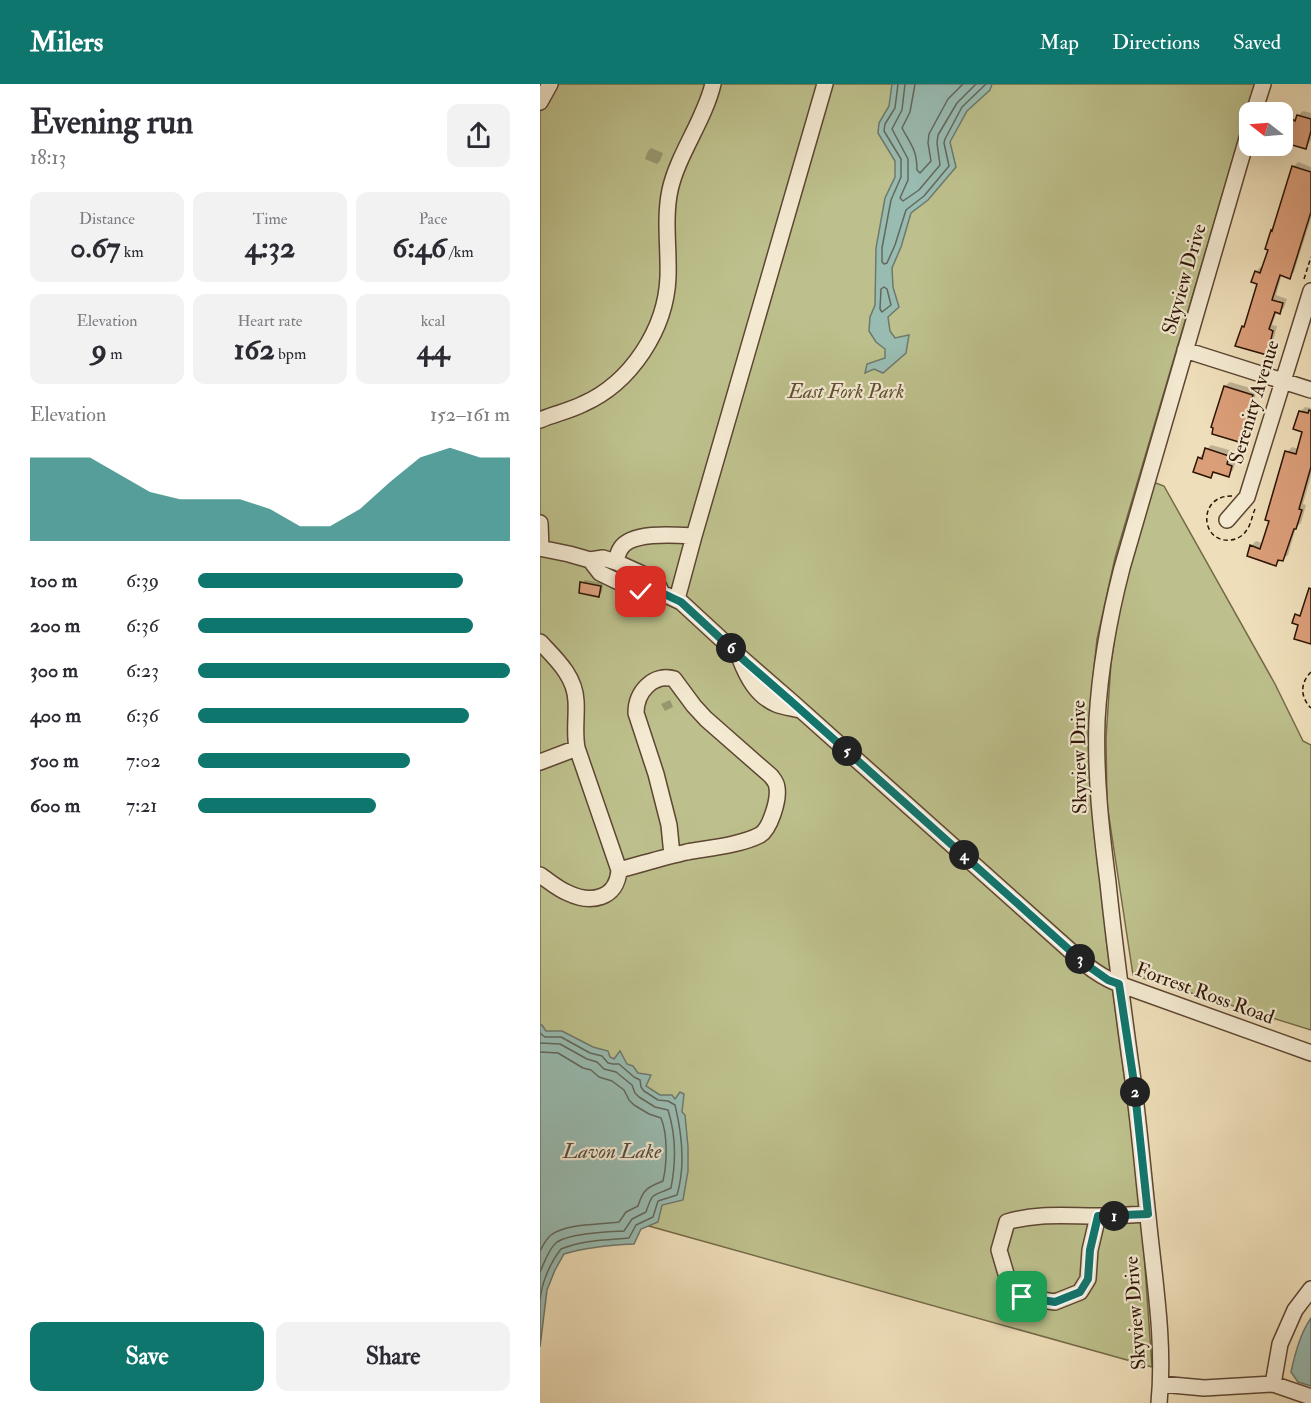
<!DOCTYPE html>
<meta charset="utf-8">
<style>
:root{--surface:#fff;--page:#f2f2f3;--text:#2b2b33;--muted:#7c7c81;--accent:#0f766e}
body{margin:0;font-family:"IM FELL Double Pica",serif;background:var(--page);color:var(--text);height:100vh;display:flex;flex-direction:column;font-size:22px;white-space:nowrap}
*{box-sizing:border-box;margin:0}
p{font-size:20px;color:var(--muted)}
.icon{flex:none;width:33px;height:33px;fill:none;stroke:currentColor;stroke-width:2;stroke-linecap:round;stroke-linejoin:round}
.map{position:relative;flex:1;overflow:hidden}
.panel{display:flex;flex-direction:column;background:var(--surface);width:540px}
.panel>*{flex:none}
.needle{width:39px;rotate:287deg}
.tools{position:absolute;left:699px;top:18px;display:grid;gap:12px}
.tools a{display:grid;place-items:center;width:54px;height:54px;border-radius:12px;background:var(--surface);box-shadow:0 6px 24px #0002;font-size:30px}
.pin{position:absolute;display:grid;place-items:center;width:51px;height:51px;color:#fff;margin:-26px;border-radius:12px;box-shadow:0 3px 9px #0006}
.km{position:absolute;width:30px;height:30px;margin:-15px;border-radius:50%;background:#222;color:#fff;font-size:16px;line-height:30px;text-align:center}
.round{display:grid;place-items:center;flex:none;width:63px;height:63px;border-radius:12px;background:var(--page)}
.summary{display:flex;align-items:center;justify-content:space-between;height:102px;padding:0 30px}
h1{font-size:33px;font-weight:700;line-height:45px}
.metrics{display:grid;grid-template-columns:repeat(3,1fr);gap:9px;height:102px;padding:6px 30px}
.metrics div{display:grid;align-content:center;border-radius:12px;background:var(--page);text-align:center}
.metrics b{font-size:30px;font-weight:700}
.metrics small{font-size:16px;font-weight:400}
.metrics p{font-size:16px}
.chart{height:168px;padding:12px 30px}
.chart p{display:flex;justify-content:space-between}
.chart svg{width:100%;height:108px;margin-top:6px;fill:var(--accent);opacity:.7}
.action{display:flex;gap:12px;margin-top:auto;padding:12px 30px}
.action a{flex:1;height:69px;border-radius:12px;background:var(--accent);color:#fff;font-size:24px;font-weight:700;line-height:69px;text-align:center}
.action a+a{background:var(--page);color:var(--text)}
ul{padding:0 30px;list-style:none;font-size:20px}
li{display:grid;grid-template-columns:96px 72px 1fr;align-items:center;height:45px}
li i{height:15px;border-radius:8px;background:var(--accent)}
header{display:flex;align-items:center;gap:36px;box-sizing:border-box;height:84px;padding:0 30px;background:var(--accent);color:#fff}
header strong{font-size:28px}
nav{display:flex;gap:33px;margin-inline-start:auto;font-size:21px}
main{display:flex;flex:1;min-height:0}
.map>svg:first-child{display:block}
.green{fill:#bdc08c;stroke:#756a48;stroke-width:1.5}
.water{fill:#99bcb2;stroke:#6e796d;stroke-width:1.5}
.shadow{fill:#0003}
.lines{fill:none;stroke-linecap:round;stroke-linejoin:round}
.shore{stroke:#63685c;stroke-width:1.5}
.building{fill:#da9e79;stroke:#2d1405;stroke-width:1.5}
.minor-casing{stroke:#5d4632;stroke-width:18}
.path{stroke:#2d1405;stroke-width:1.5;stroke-dasharray:4.5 3;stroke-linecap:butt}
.minor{stroke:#f4ead2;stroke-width:15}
.route-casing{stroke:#fff;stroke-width:12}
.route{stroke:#0f766e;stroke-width:8}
.labels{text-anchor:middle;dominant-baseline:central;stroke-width:4.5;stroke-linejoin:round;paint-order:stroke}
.street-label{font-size:20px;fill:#2d1405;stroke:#f4ead2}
.park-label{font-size:20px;font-style:italic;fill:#5f5034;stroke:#f4ead2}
.water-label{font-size:21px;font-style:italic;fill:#534f42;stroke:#f4ead2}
</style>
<header>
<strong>Milers</strong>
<nav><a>Map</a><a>Directions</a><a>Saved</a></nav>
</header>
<main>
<section class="panel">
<div class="summary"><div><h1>Evening run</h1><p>18:13</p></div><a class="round"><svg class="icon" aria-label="share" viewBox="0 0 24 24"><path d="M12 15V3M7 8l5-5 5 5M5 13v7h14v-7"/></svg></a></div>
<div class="metrics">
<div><p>Distance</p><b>0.67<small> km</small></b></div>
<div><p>Time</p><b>4:32</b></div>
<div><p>Pace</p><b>6:46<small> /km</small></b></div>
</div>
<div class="metrics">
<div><p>Elevation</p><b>9<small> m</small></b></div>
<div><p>Heart rate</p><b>162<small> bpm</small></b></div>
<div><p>kcal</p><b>44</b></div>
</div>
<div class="chart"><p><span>Elevation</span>152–161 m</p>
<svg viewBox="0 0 160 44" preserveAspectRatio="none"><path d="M0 44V10L10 10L20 10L30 17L40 24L50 27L60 27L70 27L80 31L90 38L100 38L110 31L120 20L130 10L140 6L150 10L160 10V44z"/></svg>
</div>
<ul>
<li><b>100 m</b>6:39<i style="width:85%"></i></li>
<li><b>200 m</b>6:36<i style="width:88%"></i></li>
<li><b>300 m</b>6:23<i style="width:100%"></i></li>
<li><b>400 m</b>6:36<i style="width:87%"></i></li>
<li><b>500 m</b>7:02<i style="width:68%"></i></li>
<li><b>600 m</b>7:21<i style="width:57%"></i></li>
</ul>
<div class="action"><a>Save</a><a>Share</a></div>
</section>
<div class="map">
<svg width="771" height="1319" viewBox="0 0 771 1319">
<rect width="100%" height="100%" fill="#eedeb9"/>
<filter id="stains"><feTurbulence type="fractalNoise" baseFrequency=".00333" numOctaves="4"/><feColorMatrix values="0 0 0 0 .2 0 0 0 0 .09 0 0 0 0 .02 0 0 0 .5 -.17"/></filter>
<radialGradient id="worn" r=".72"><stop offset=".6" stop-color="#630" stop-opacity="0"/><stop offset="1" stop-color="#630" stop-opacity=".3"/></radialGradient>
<path class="green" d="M0 0H715L575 474 557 555 550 622 548 655 550 688 567 861 600 1112 612 1283 66 1130 0 1054Z
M613 398 624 402 735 600 763 657 771 661V946L593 891 567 720 566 654 571 579 580 520Z"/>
<path class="water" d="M352 0H452L450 6 427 27 410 58 416 83 388 116 371 129 361 163 352 184 353 203 359 223 348 233 350 247 355 254 369 251 366 269 343 289 334 285 325 289 327 280 345 274V265L336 258 329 247 330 233 335 221 336 164 345 114 355 93V77L338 49 339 39 349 22Z
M0 941H2L6 947H22L53 963 68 967 70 973 74 975 80 967 87 980 93 982 98 989 111 991 106 1002 120 1011H132L135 1015 140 1008 144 1010 142 1028 145 1031 148 1063V1087L143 1116 122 1121 118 1138 101 1145 94 1160C70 1161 47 1163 24 1170L15 1186 7 1206 0 1263Z
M771 1234V1302L758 1298 751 1288C755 1270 760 1250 771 1234Z"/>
<path class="shadow" d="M763 27 771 29V56L766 63 753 36Z
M111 64 123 69 120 77 117 80 105 75 108 67Z
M758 78 771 83V134L754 188 750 193 742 190 736 211 747 215 744 224 739 228 737 227 732 241 737 242 731 265 726 269 703 243 706 240 719 199 716 188 720 183 723 184 753 83Z
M690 298 717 306 703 351 698 356 673 342 685 302Z
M765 323 771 324V392L763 420 766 421 761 439 756 443 748 471 736 480 711 462 716 457 724 460 747 368 752 363 759 365 764 347 755 344 761 327Z
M671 361 693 367 691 375 696 377 693 386 689 391 675 387 671 392 659 374Z
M45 496 63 499 62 508 59 511 42 499Z
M130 616 133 623 125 627 121 620Z"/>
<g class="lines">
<path class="shore" d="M358 0 355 24 345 40 344 47 361 75V93L351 116 342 164V178L344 180 347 179 355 161 366 126 384 112 409 82 404 59 405 55 422 23 446 0
M365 0 362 26 352 45 368 75V96L360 114 363 117 379 106 400 81 397 59 398 51 417 19 436 0
M375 0 370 28 362 44C371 61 377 66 377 86L380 89 391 77 388 59 389 50 408 15 423 0
M344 203 347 205 351 221 342 228 340 225 341 205Z
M0 949 5 953H21L50 969 62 972 68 979 73 980H79L94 993 100 996 101 1003 104 1007 118 1016 128 1017 135 1021C142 1050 146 1081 137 1111L118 1117 113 1133 96 1141 89 1154C66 1156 43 1156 21 1165 10 1179 2 1198 0 1215
M0 959 20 960 47 975 57 978 64 985 76 988 92 1001 95 1009 99 1013 115 1023 128 1026C136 1051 136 1078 131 1104 112 1113 113 1107 106 1128L92 1135 84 1147C67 1148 31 1149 17 1158 9 1164 4 1179 0 1188
M0 968 18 969 43 984 51 986 59 993 72 997 84 1006 89 1016 94 1021 109 1030 121 1034C128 1051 127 1080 123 1097 108 1103 103 1105 98 1122L86 1128 79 1138C59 1141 28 1139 11 1151 6 1155 3 1161 0 1167"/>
</g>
<path class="building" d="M757 31 771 35V47L766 65 745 59 752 35 755 37Z
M752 82 771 88V128L750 195 740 191 732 216 743 219 740 230 735 228 729 245 733 247 727 271 695 262 702 242 704 243 717 200 711 198 715 187 720 189 728 166 725 165 731 146 732 147Z
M684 302 713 311 699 358 672 350 673 344 671 343Z
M769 326 771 327V383L759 425 762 426 756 445H754L743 477 738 476 736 482 707 472 710 461 720 465 729 437 725 436 745 367 756 370 762 348 753 345 759 327 768 329Z
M665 364 689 372 687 380 692 382 689 393 673 388 671 394 653 388 658 373 662 375Z
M40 498 61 502 59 513 39 509Z
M769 504 771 505V560L754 555 758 541 752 539 755 530 760 532Z"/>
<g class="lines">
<g class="minor-casing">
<path id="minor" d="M0 18 10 0
M714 28 723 0
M645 266 771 306
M0 336C14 330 29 327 43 320 91 299 126 245 128 193 129 164 124 134 130 106 138 70 164 37 173 0
M687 436 707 413 771 207
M0 439 1 464
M0 464 29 470 50 476 63 474 76 478 109 493 118 501 122 509
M50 476 60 489 95 506 108 510 122 509 141 518 206 578 252 618 544 879C555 888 566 895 579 900L771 969
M76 478C77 473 78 468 81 464 92 447 136 451 154 452
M137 515 154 452 285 0
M0 558C16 575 35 592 36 617 37 633 34 648 37 664L79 786C77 815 51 820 28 809 18 805 9 797 0 791
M200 575C207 593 217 612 236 620 243 623 252 624 260 626
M0 678 37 664
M79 786C102 780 124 773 147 768 169 764 201 761 220 751 230 745 239 716 237 704 237 699 234 696 231 692L166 635 154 622 134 595C113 589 96 608 96 629L116 690 129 741 132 771
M558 1132 550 1166 548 1195 540 1208 515 1218 482 1213 469 1200 459 1166 467 1138C496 1129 526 1132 556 1132 573 1132 590 1131 607 1130
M621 1300 664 1304 733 1300 771 1313
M733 1300 740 1260 755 1226 771 1205
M619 1319C625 1258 614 1194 608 1133 602 1080 598 1027 590 975 582 916 574 858 568 799 561 745 555 691 557 636 560 584 569 534 582 484L710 44"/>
</g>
<path class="path" d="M764 195 771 173
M692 412C657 411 660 460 691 456 697 455 703 452 706 447 711 441 712 432 715 425
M771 588C760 599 760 613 771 624"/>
<use href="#minor" class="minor"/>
</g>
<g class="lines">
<g class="route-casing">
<path id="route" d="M101 508 108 510 122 509 141 518 206 578 252 618 544 879 568 896 579 900 594 999 608 1130 558 1132 550 1166 548 1195 540 1208 515 1218 482 1213"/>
</g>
<use href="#route" class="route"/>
</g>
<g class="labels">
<g class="street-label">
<text transform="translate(644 195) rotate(-74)">Skyview Drive</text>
<text transform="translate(714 318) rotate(-73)">Serenity Avenue</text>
<text transform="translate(539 673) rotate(-91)">Skyview Drive</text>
<text transform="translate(665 909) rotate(20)">Forrest Ross Road</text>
<text transform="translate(595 1229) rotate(-94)">Skyview Drive</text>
</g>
<g class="park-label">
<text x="306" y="307">East Fork Park</text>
</g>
<g class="water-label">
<text x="72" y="1067">Lavon Lake</text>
</g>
</g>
<rect width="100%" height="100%" filter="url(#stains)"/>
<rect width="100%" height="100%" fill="url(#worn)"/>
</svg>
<div class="tools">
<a><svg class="needle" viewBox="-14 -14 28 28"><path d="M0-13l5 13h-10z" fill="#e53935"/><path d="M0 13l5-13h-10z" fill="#7c7c81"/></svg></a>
</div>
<div class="pin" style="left:482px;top:1213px;background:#1e9e55"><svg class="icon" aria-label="arrive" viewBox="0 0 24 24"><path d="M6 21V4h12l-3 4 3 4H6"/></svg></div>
<div class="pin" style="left:101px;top:508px;background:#d93025"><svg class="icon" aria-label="check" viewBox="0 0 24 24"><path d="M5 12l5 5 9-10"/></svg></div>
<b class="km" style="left:574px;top:1132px">1</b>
<b class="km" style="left:595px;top:1008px">2</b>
<b class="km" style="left:540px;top:875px">3</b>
<b class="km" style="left:424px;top:771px">4</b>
<b class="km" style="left:307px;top:667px">5</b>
<b class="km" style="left:191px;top:564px">6</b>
</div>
</main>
